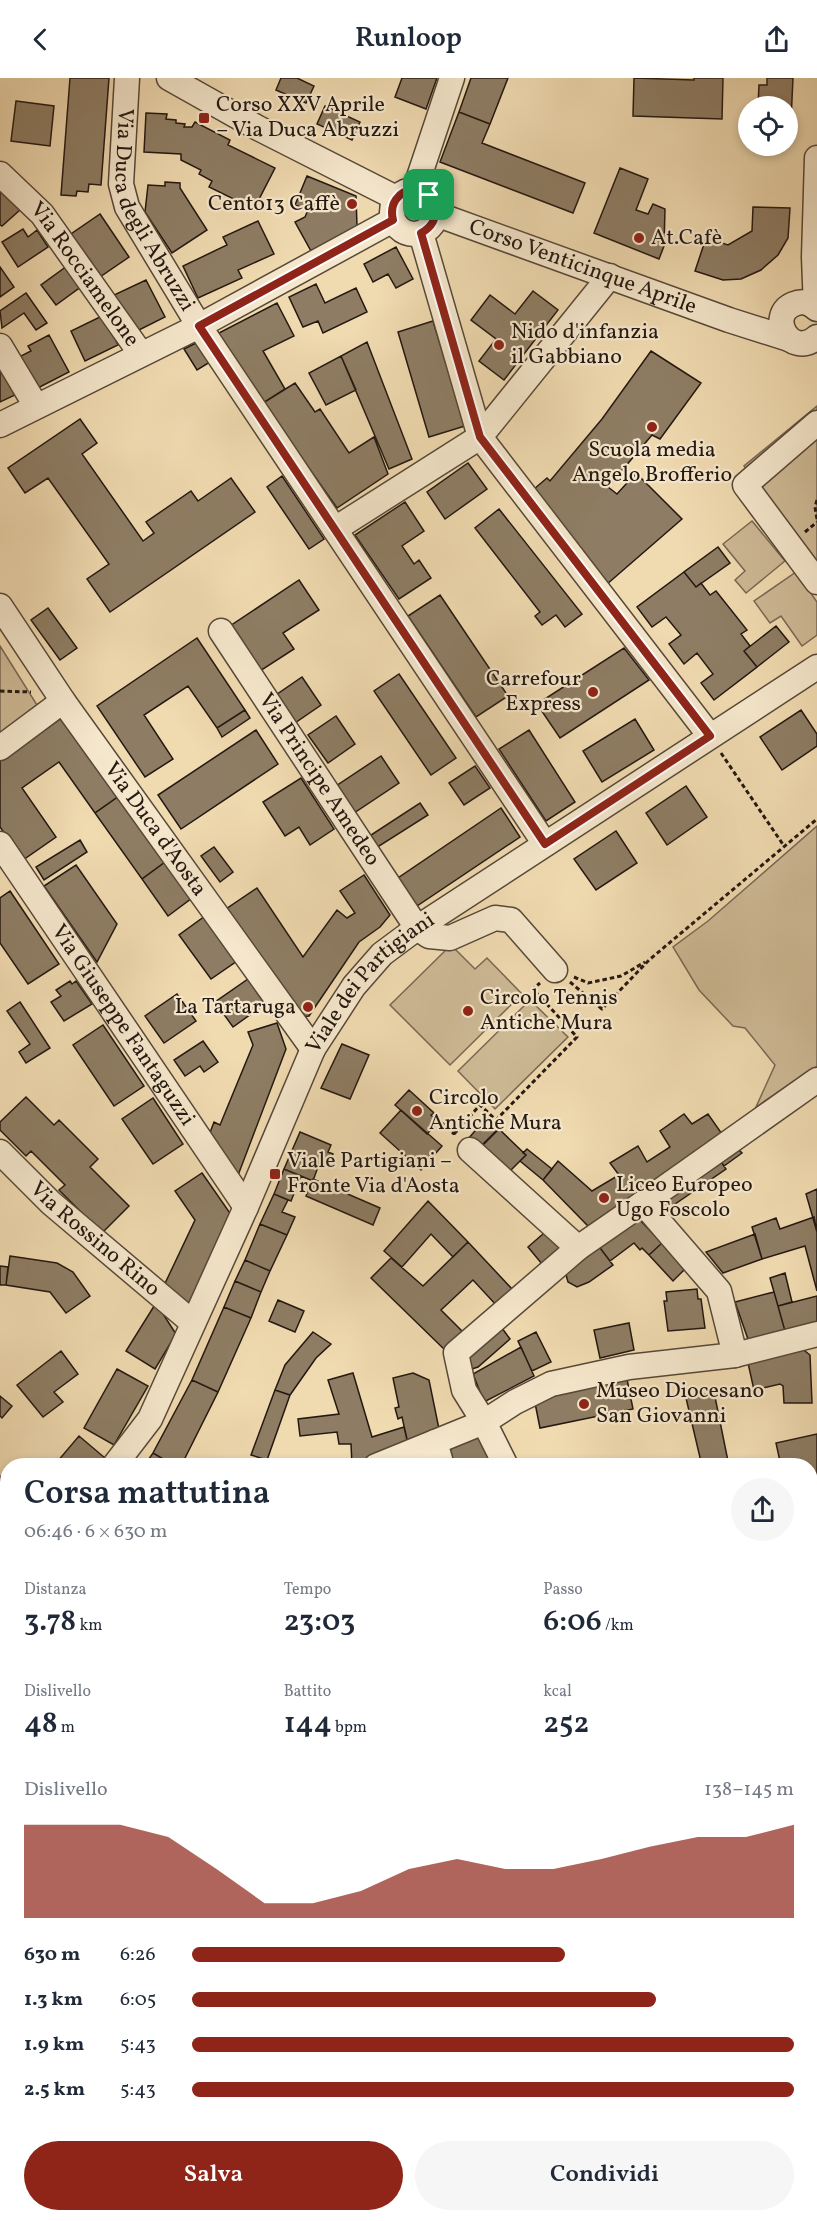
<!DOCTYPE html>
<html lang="it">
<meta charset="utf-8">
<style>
:root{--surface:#fff;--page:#f6f6f7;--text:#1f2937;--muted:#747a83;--accent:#8f2418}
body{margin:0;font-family:Vollkorn,serif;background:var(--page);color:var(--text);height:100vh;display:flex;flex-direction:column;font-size:22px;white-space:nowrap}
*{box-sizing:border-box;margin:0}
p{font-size:20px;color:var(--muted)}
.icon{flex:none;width:33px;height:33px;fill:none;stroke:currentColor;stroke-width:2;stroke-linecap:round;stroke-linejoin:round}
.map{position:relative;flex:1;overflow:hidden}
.panel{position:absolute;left:0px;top:1380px;width:818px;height:764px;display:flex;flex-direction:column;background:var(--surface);border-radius:24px 24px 0 0;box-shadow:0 3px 9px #0003}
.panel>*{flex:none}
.tools{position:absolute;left:738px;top:18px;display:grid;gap:12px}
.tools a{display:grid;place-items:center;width:60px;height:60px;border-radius:50%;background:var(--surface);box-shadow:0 3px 9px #0003;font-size:30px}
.pin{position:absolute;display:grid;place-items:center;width:51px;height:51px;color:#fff;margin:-26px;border-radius:12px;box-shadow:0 3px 9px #0006}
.round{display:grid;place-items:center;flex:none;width:63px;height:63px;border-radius:32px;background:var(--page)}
.headline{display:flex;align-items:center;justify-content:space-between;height:102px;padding:0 24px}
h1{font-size:33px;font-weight:600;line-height:45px}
.stats{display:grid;grid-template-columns:repeat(3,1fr);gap:9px;height:102px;padding:6px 24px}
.stats div{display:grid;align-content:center}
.stats b{font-size:30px;font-weight:600}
.stats small{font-size:16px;font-weight:400}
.stats p{font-size:16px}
.chart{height:168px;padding:12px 24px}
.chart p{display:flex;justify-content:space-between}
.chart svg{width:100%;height:108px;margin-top:6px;fill:var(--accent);opacity:.7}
.primary-button{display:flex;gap:12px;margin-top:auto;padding:12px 24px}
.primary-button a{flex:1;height:69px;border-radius:36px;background:var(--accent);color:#fff;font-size:24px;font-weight:600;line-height:69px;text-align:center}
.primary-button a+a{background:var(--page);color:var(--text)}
ul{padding:0 24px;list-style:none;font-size:20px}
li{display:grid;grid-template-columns:96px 72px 1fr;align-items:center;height:45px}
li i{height:15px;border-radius:8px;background:var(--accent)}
header{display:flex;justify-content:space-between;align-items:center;height:78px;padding:0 24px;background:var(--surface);font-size:27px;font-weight:600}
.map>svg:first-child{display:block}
.green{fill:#cdb995;stroke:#786853;stroke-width:1.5}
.building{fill:#8e7d64;stroke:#241811;stroke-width:1.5}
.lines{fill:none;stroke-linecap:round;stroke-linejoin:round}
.minor-casing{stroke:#574839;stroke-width:27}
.path{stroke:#241811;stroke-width:3;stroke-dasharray:4.5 3;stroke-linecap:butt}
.minor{stroke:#f5e7cc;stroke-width:24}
.route-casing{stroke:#fff;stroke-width:12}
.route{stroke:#8f2418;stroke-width:8}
.poi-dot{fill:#8f2418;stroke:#f5e7cc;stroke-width:2}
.labels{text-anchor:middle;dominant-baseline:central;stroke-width:4.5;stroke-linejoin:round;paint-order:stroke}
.poi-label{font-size:22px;fill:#241811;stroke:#f5e7cc;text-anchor:start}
.street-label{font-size:22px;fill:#241811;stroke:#f5e7cc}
</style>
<header><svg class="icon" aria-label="back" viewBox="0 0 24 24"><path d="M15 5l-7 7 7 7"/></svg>Runloop<svg class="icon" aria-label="share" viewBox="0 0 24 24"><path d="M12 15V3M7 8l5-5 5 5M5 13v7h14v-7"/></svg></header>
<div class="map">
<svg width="817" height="2143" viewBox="0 0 817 2143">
<rect width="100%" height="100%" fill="#f0dab0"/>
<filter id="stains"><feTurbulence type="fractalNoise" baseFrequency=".00333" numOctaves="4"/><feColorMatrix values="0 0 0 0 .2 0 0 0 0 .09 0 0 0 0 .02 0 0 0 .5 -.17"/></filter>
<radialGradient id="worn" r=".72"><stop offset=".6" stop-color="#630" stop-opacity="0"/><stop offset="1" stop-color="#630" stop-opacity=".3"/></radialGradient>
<path class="green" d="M817 328V490L744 388Z
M752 443 785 483 746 515 735 502 745 493 723 466Z
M796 494 817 524V557L802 568 781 538 770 545 754 523Z
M0 568 37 627 0 656Z
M817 748V988L756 1029 775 987 745 950 733 948 699 912 673 869 708 843Z
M451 867 475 891 487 880 522 916 450 987 390 927Z
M530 922 568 959 495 1031 458 993Z"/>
<path class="building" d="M70 0H109L101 107 89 106 88 114 77 113 76 118 61 117Z
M281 0H297L314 8 306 25 276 12Z
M402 0H437L426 31 395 19Z
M471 0H508L490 46 459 34Z
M634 0 694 2V0H723L722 41 633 38Z
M767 0H793L791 43H788V28H758L759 7H767Z
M16 23 54 28 50 68 11 63Z
M325 28 360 44 352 62 317 46Z
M459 34 490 46 482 65 585 105 573 135 440 84Z
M146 35 167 36 166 41 176 42V45L185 46 184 49H192L195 44 230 62 228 67 275 90 254 131 209 109 212 103 199 96 201 92 181 82V76L144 74Z
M620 90 648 101 636 132 648 136 653 126 665 131 664 168 659 181 594 155Z
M307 98 356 118 357 148 311 173 295 144 305 139 308 132 295 127Z
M165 104 180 105V110L207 152 172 175 145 134 148 107 165 108Z
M0 108 21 131 2 148 0 147Z
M753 129 790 130 788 160 778 177 761 192 741 201 723 202 695 193 706 160 728 167 752 153Z
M100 136 129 179 97 201 68 158Z
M258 143 274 176 238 192 242 200 198 220 183 188 227 167 223 159Z
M23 151 28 159 37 152 48 169 18 189 2 164Z
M396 169 413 201 396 210 388 196 373 204 364 186Z
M67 188 82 208 56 227 41 207Z
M0 189 14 209 0 219Z
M146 202 165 239 133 255 114 217Z
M316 206 325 225 356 210 367 234 323 255 318 243 303 249 289 219Z
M533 213 558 232 504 302 479 283 496 261 471 242 490 217 515 236Z
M26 215 47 245 36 252 24 235 2 250 0 233Z
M277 225 294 258 263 273 285 311 263 325 215 257Z
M104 237 118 267 85 283 71 253Z
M433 243 465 348 429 359 398 254Z
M49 257 69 294 34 312 17 280 31 273 28 268Z
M198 264 210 284 197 292 184 271Z
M367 264 412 381 389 391 341 278Z
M651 273 701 305 660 361 652 357 608 409 617 416 636 395 682 441 606 507 534 411 547 400 550 403 602 341Z
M341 278 356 312 326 327 309 295Z
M0 288 15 317 0 324Z
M295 305 315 334 320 331 349 375 374 359 388 396 337 430 263 325Z
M80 341 97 365 82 376 143 463 154 455 146 444 191 413 198 423 231 400 255 434 110 534 87 501 109 486 48 400 25 415 8 390Z
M468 385 487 411 445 441 427 414Z
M282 398 324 461 309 471 267 409Z
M405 424 424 453 402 468 414 486 419 482 431 500 399 521 355 457Z
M499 431 582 536 565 549 556 537 542 547 535 538 540 534 475 450Z
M718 469 730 485 696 509 684 494Z
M684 494 696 509 701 505 710 517 716 513 747 552 741 556 750 568 744 573 757 589 714 622 701 605 713 596 697 575 684 586 669 566 681 557 666 539 652 549 637 529Z
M299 502 319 532 283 555 294 571 260 593 230 548Z
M440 517 508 618 476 639 408 538Z
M48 530 77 570 60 582 31 542Z
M776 548 789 564 757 589 744 573Z
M197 560 245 632 217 650 188 608 144 637 173 681 145 699 97 628Z
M624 570 649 602 560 660 537 626Z
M399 596 456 680 431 697 374 613Z
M302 599 321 627 292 647 273 619Z
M245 632 250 640 222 659 217 650Z
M801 632 817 656V668L782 692 760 659Z
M336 638 355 666 328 685 308 657Z
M63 639 119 718 95 735 59 684 22 710 56 759 23 782 0 749V683Z
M635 641 654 672 602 704 583 673Z
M256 652 278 686 181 751 158 717Z
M529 652 575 724 546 743 499 671Z
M381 678 399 705 354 735 336 708Z
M475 688 490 710 464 727 449 705Z
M301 700 334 751 310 767 299 749 285 758 263 724Z
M686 708 707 739 667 767 646 735Z
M119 718 165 784 142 801 95 735Z
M420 725 428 737 376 770 368 759Z
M501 730 520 759 414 830 395 802Z
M616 753 637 785 596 812 574 781Z
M80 762 87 774 44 802 36 789Z
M214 769 233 794 220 804 201 778Z
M165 784 192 820 168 838 142 801Z
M76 787 117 846 97 884 44 808Z
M364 797 390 837 380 849 359 864 309 938 299 939 226 831 257 810 303 879 337 832 347 840 355 835 340 813Z
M10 813 59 886 28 906 0 865V820Z
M205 838 237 883 211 901 179 857Z
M248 901 265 926 233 949 215 924Z
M70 903 72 906 76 903 92 926 64 943 51 924 61 918 56 912Z
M177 916 196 943 164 965 145 938Z
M20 924 50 970 26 985 19 974 30 966 7 933Z
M277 945 286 971 237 1100 208 1060 214 1044 220 1047 253 967 248 954Z
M103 947 144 1008 114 1028 73 967Z
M203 963 218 984 204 994 200 988 185 998 174 982Z
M342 966 369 977 350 1021 321 1010Z
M409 1012 434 1035 431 1037 438 1044 427 1056 395 1027Z
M26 1019 54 1047 59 1042 98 1081 90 1089 129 1128 102 1155 59 1112 65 1107 31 1073 26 1078 0 1052V1044Z
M153 1020 183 1066 153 1086 122 1041Z
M401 1032 442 1068 421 1092 380 1055Z
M684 1036 692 1046 708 1036 722 1056 588 1148 543 1102 558 1083 592 1113 619 1097 610 1085 638 1068 647 1084 670 1069 660 1053Z
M487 1039 499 1050 478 1071 468 1061Z
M499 1051 526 1077 505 1098 478 1072Z
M300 1054 331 1067 328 1074 333 1076 329 1086 320 1083 313 1103 284 1091Z
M736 1069 742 1075 724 1088 719 1081Z
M527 1071 552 1091 543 1102 520 1083 526 1077 523 1075Z
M719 1081 726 1091 662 1135 655 1125Z
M284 1091 301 1098 291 1123 274 1116Z
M202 1095 232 1138 187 1237 160 1216 195 1142 175 1113Z
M313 1101 380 1130 373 1147 306 1118Z
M817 1111V1154L806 1116Z
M274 1116 288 1122 282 1134 295 1139 287 1157 260 1146Z
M428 1123 468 1164 453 1179 431 1156 402 1189 384 1173Z
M637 1139 662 1165 649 1177 642 1170 640 1172 634 1165 610 1183 597 1166Z
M814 1139 817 1154V1213L805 1168 762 1181 752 1149 776 1140 780 1151Z
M260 1146 287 1157 270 1193 245 1182Z
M551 1149 566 1166 542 1186 528 1169Z
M755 1156 762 1181 723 1195 706 1174Z
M468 1164 513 1212 497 1228 473 1202 441 1232 465 1256 448 1275 371 1200 391 1180 423 1208Z
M662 1165 685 1191 673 1203 649 1177Z
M597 1166 613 1187 589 1204 577 1209 568 1204 565 1193Z
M10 1178 57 1185 73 1194 90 1218 66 1235 50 1214 6 1207Z
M245 1182 270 1193 261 1214 235 1203Z
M0 1188 8 1189 6 1207H0Z
M785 1195 792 1224 778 1228 770 1200Z
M235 1203 261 1214 251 1240 224 1229Z
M697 1211 698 1221H701L705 1250 668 1253 664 1223H667L666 1214Z
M774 1214 785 1253 749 1264 735 1224Z
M817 1218V1247L785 1253 778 1228Z
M278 1222 304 1233 295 1254 269 1243Z
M156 1225 176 1256 155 1291 126 1273Z
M224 1229 251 1240 218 1314 192 1302Z
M629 1245 634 1272 600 1280 594 1252Z
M499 1246 510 1261 478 1289 472 1291 465 1288 463 1276Z
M313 1254 331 1266 316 1280 290 1317 275 1312 285 1287Z
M536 1254 551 1284 532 1293 518 1263Z
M521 1269 534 1298 484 1324 473 1296Z
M800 1269 810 1277 812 1325H784L783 1308 780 1306 754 1312 748 1285Z
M61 1273 78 1296 54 1314 63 1324 43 1339 17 1307Z
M117 1291 148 1308 114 1367 84 1350Z
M353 1295 372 1359 404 1349 409 1370 352 1387 351 1366H339L337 1354 300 1358 298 1341 339 1336 328 1302Z
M413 1295 429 1302 439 1351 409 1370 402 1339 398 1341 395 1330 399 1329 393 1300Z
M627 1301 633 1331 540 1350 534 1320Z
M192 1302 218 1314 181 1388H175L153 1375Z
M275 1312 290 1317 267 1382 251 1377Z
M714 1314 729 1388H702L686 1320Z
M0 1318 12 1328 2 1340 0 1338Z
M479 1353 492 1388H453L444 1366Z
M817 1356V1481L810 1483V1388H781L776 1365Z
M79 1358 105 1380 99 1388H61L57 1384Z
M153 1375 175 1388H144Z
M0 1398 8 1405V1415L0 1423Z
M8 1415V1440L0 1449V1423Z
M0 1459 8 1466V1488L0 1496Z
M817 1525V1607L810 1593V1528Z
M1 1559 8 1564V1588L0 1582Z
M0 1582 8 1588V1597L0 1606Z
M810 1623 817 1631V1662L814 1665 810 1660Z
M817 1736V1756L810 1758V1738Z
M817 1796V1823L810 1801V1799Z
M8 1848V1867L0 1870V1850Z
M817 1853V1906L810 1888V1856Z
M0 1889 8 1911V1919L0 1927Z
M817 1919V1946L810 1948V1920Z
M4 1922 8 1924V1961L0 1957V1927Z
M817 1970V2009L810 2011V1972Z
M0 2015 8 2016V2042L0 2040Z
M63 2136H83L82 2143H63Z
M158 2136H257L255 2143H157Z
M267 2136H284L285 2140 307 2136H324L326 2143H255L257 2138Z
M396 2136 397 2143H377L376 2139Z
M488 2136H528L529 2140 520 2143H491Z
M557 2136H587L588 2143H559Z
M587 2136H600L602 2143H588Z
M613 2136H639L641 2142 615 2143Z
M713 2136H737L738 2143H714Z"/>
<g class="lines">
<g class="minor-casing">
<g id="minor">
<path id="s1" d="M127 0 121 106 127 129 199 248 545 766"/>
<path d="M169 0 258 50 396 120"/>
<path id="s2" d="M0 96 42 136 141 276"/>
<path d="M415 111 452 0"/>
<circle cx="414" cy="134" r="22"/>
<path id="s3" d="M436 136 729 242 789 261"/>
<path d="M421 155 480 359 710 658"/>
<path d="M816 230 814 179 817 80"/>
<path d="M817 231C810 225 803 222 794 226 766 237 790 282 817 259"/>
<path d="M0 268 36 328"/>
<path d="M817 345 745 407 817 504"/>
<path d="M0 347 199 248 393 142"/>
<path d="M335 451 480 359 610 198"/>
<path id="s4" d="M0 528 63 623 313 971"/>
<path id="s5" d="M221 553 417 850 429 858 450 860 495 840 511 842 555 892"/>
<path d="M0 670 63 623"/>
<path id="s6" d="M0 766 246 1129"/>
<path d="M470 1072 578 1170"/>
<path id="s7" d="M0 1074 51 1125 193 1245"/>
<path d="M643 1125 719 1213 735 1277"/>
<path d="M435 1364 442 1388"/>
<path id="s8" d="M114 1388 150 1341 246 1129 313 971 354 908 382 876 417 850 817 589"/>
<path d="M376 1388 484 1344 515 1324 551 1306 629 1289 735 1277 817 1256"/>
<path d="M506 1388 484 1344 464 1312 456 1275 578 1170 643 1125 817 1002"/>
<path d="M810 1509 817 1508"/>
<path d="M0 1532 8 1524"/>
<path d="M810 1681 817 1693"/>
<path d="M810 1731 817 1729"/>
<path d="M810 1962 817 1960"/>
<path d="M0 1976 8 1980"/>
<path d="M0 2001H8"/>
<path d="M367 2136 369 2143"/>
<path d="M483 2136 486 2143"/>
<path d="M707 2136 709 2143"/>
<path d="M115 2143V2136"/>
</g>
</g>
<path class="path" d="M817 422 815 429 817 441
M805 454 817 444
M0 613 31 614
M721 675 784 768
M574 899 588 905 621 898 645 884
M570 904 602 931 649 882 817 741
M441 1044 454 1056
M454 1056 480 1027 496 1042 577 959 533 911 540 905"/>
<use href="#minor" class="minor"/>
</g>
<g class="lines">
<g class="route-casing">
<path id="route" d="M415 111C439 116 443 144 421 155L480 359 710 658 545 766 199 248 393 142C389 126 398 113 415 111Z"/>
</g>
<use href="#route" class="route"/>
</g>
<g class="poi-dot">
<rect x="198" y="34" width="12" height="12" rx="3"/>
<circle cx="352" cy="126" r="6"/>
<circle cx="639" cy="160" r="6"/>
<circle cx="499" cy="267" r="6"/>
<circle cx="652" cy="349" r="6"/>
<circle cx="593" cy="614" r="6"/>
<circle cx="308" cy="929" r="6"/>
<circle cx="468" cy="933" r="6"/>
<circle cx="417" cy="1033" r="6"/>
<rect x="269" y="1090" width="12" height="12" rx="3"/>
<circle cx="604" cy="1120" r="6"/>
<circle cx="584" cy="1326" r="6"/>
</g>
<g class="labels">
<g class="poi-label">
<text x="216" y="27">Corso XXV Aprile<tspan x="216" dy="25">– Via Duca Abruzzi</tspan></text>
<text x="340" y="126" text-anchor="end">Cento13 Caffè</text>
<text x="651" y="160">At.Cafè</text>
<text x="511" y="254">Nido d'infanzia<tspan x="511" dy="25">il Gabbiano</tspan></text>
<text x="652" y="372" text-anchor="middle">Scuola media<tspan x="652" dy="25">Angelo Brofferio</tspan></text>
<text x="581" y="601" text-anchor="end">Carrefour<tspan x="581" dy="25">Express</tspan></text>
<text x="480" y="920">Circolo Tennis<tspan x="480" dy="25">Antiche Mura</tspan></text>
<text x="296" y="929" text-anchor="end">La Tartaruga</text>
<text x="429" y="1020">Circolo<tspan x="429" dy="25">Antiche Mura</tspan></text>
<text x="287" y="1083">Viale Partigiani –<tspan x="287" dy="25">Fronte Via d'Aosta</tspan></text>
<text x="616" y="1107">Liceo Europeo<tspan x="616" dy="25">Ugo Foscolo</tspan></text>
<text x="596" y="1313">Museo Diocesano<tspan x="596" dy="25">San Giovanni</tspan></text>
</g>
<g class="street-label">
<text stroke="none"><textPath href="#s1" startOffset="140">Via Duca degli Abruzzi</textPath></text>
<text stroke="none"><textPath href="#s3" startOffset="156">Corso Venticinque Aprile</textPath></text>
<text stroke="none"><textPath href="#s2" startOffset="132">Via Rocciamelone</textPath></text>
<text stroke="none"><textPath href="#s5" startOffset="178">Via Principe Amedeo</textPath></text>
<text stroke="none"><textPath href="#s4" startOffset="272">Via Duca d'Aosta</textPath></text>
<text stroke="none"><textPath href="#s8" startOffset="552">Viale dei Partigiani</textPath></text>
<text stroke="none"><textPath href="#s6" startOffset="219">Via Giuseppe Fantaguzzi</textPath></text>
<text stroke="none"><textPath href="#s7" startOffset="129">Via Rossino Rino</textPath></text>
</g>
</g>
<rect width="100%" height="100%" filter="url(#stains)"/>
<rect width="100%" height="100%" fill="url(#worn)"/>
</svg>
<div class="tools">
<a><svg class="icon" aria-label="locate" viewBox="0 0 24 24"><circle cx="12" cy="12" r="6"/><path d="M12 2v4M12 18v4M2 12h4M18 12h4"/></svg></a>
</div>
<div class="pin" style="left:429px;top:117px;background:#1e9e55"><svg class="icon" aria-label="arrive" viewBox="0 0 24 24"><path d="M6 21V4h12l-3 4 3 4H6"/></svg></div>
<section class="panel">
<div class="headline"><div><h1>Corsa mattutina</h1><p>06:46 · 6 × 630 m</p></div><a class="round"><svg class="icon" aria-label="share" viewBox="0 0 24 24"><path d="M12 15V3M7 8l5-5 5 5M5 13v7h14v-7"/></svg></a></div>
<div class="stats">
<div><p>Distanza</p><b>3.78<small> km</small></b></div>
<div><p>Tempo</p><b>23:03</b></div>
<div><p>Passo</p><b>6:06<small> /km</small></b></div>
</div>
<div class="stats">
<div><p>Dislivello</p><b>48<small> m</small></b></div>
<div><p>Battito</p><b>144<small> bpm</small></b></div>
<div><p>kcal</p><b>252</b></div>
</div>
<div class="chart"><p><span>Dislivello</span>138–145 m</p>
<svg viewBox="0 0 160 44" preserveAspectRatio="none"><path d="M0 44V6L10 6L20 6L30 11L40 24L50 38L60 38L70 33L80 24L90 20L100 24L110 24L120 20L130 15L140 11L150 11L160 6V44z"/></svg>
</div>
<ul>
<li><b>630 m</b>6:26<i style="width:62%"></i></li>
<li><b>1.3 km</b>6:05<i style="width:77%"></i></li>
<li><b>1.9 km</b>5:43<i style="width:100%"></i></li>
<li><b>2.5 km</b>5:43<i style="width:100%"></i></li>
</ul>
<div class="primary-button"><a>Salva</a><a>Condividi</a></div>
</section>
</div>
